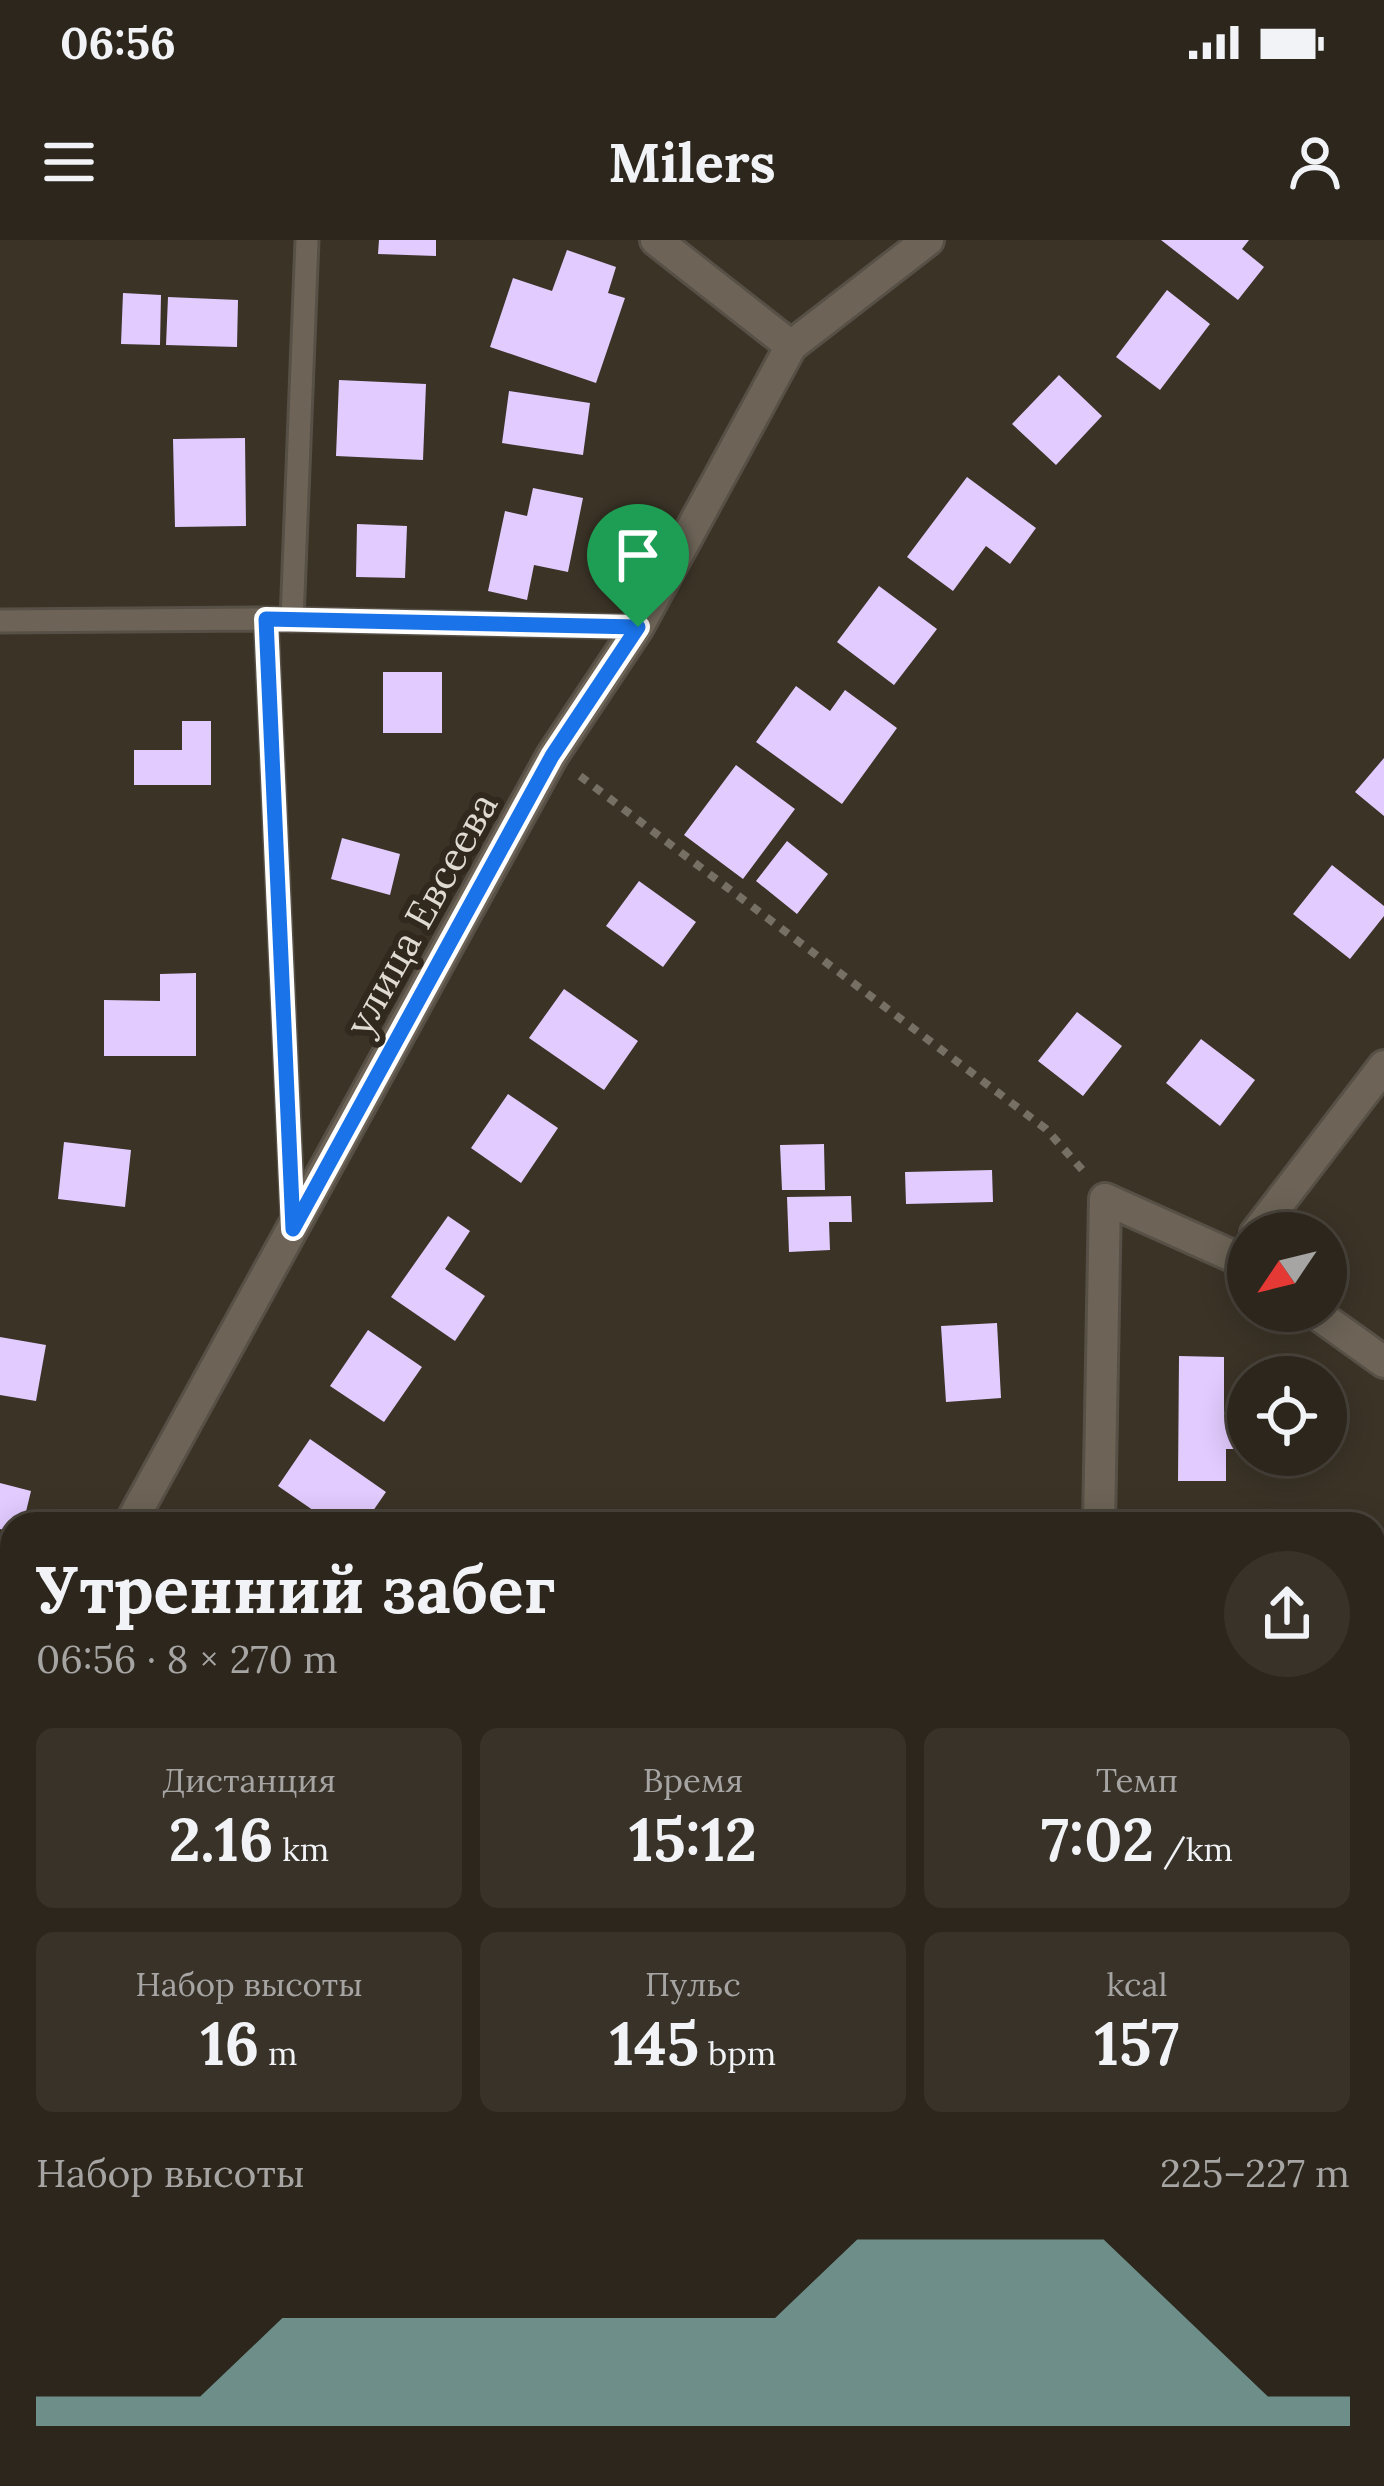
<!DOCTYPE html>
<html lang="ru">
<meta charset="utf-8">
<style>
:root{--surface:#2c261c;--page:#383229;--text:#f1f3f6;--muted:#a6a5a3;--line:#48433b;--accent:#8bbbb9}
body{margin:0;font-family:Lora,serif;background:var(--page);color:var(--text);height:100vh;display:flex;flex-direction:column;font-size:45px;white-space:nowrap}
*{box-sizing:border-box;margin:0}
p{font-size:39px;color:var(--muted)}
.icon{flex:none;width:66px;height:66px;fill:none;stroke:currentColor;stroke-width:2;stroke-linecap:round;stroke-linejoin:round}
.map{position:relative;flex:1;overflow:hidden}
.sheet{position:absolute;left:0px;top:1272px;width:1386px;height:975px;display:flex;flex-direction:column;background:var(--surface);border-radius:36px 36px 0 0;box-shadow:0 6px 30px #0003,0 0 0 3px var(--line)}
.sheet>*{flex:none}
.needle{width:78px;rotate:235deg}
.controls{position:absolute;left:1227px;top:972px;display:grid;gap:24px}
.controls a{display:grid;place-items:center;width:120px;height:120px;border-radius:50%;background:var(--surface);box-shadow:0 6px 30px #0003,0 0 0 3px var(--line);font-size:60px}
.pin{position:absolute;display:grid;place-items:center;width:102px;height:102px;color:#fff;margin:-123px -51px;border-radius:50% 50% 50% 0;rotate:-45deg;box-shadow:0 0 12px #0007}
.pin .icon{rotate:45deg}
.round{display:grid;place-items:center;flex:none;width:126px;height:126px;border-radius:63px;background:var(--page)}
.overview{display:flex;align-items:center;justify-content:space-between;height:204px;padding:0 36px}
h1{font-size:66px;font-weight:800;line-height:90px}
.stats{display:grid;grid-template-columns:repeat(3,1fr);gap:18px;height:204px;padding:12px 36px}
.stats div{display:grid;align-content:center;border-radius:18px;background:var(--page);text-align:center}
.stats b{font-size:60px;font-weight:800}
.stats small{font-size:33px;font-weight:400}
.stats p{font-size:33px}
.chart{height:336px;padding:24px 36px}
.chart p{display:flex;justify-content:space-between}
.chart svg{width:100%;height:216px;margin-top:12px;fill:var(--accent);opacity:.7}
.status{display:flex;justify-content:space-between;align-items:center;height:84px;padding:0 60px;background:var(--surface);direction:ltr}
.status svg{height:33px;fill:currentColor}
header{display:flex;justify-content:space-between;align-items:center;height:156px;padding:0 36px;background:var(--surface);font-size:54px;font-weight:800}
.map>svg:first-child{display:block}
.building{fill:#e2cbff}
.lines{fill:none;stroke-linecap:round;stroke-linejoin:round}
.service-casing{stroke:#575046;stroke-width:27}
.minor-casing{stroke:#575046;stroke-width:36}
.tertiary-casing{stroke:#575046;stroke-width:36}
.path{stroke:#766f64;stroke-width:8;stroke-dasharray:9 9;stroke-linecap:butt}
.service{stroke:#6d6457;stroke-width:21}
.minor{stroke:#6d6457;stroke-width:30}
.tertiary{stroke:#6d6457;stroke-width:30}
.route-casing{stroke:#fff;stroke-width:24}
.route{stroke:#1a73e8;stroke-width:15}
.labels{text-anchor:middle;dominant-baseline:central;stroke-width:12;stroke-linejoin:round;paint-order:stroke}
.street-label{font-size:39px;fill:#dfdad2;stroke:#31291d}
</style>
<div class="status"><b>06:56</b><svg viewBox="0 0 49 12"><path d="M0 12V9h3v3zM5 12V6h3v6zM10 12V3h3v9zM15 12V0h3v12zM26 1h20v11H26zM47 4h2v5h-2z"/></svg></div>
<header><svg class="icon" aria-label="menu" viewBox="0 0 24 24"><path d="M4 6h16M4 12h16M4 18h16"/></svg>Milers<svg class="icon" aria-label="person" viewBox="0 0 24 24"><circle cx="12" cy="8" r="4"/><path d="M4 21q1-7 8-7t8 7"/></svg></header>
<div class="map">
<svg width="1384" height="2246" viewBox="0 0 1384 2246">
<rect width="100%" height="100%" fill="#3b3326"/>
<path class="building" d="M379 0H436V16L378 14Z
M1161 0H1249L1242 9 1264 27 1238 60Z
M567 10 616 27 608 53 625 58 596 143 490 107 513 38 552 51Z
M1167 50 1210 84 1160 150 1116 117Z
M123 53 161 55 160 105 121 104Z
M168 57 238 60 237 107 166 105Z
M1059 135 1102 176 1056 225 1012 184Z
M339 140 426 144 423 220 336 216Z
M509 151 590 163 583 215 502 203Z
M245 198 246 286 175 287 173 199Z
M967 237 1036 288 1010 324 986 306 953 351 907 317Z
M533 248 583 258 568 332 534 325 527 360 488 351 505 271 527 276Z
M357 284 407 286 405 338 356 337Z
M879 346 937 389 894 445 837 402Z
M383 432H442V493H383Z
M796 446 830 471 845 450 897 488 842 564 756 502Z
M182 481H211V545H134V510H182Z
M1384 518V576L1355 552Z
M736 525 795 569 743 639 684 595Z
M342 598 400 614 390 655 331 639Z
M787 601 828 634 797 674 756 641Z
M1332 625 1384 666V676L1350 719 1293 674Z
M639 641 696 682 663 727 606 686Z
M196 733V816H104V760L160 761V734Z
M564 749 638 801 604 850 529 798Z
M1077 772 1122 806 1083 856 1038 821Z
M1201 799 1255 840 1220 886 1166 843Z
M508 854 558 888 521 943 471 908Z
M64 902 131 910 125 967 58 959Z
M824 904 825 950H782L780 905Z
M992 930 993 962 906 964 905 932Z
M851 956 852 982H829L830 1010 789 1012 787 957Z
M448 976 470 991 445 1029 485 1056 455 1101 391 1057Z
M997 1083 1001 1158 946 1162 941 1086Z
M368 1090 422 1127 384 1182 330 1146Z
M0 1097 46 1105 36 1161 0 1155Z
M1179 1116 1224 1117V1172H1248V1209H1226V1241H1178Z
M310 1199 386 1252 364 1284H333L278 1246Z
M0 1243 31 1251 23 1284H12V1292L0 1289Z
M1374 1814 1384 1817V1885L1374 1883Z
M0 1820 12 1827V1870L0 1889Z
M39 2235H97L91 2246H59Z"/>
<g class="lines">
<g class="service-casing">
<path id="service" d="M266 379 293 984
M292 380 307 0
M0 381 266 379 638 387"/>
</g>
<g class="minor-casing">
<path id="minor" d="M656 0 791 106
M1256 993 1384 826
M1313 1071 1384 1122
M130 1284 552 516 638 387 791 106 928 0
M1099 1284 1105 959 1248 1023
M0 1518 12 1497
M486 2235V2246
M1080 2246 1081 2235"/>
</g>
<g class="tertiary-casing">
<path id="tertiary" d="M1374 2164 1384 2151
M1296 2246 1309 2235"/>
</g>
<path class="path" d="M580 536 1046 889 1086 934"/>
<use href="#service" class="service"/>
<use href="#minor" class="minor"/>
<use href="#tertiary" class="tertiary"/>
</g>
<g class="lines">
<g class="route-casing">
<path id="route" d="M266 379 638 387 552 516 293 989Z"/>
</g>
<use href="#route" class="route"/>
</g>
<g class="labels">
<g class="street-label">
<text transform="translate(421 674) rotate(-61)">улица Евсеева</text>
</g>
</g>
</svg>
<div class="controls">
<a><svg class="needle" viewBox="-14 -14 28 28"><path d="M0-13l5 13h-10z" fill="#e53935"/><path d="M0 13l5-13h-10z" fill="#a6a5a3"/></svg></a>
<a><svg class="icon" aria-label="locate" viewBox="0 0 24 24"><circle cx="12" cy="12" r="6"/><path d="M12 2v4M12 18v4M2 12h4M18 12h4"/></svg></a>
</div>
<div class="pin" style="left:638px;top:387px;background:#1e9e55"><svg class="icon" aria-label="arrive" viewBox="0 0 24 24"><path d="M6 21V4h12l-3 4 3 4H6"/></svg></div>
<section class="sheet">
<div class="overview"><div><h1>Утренний забег</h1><p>06:56 · 8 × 270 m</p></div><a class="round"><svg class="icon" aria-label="share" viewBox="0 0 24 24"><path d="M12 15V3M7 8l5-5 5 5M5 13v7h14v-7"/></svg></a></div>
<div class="stats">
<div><p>Дистанция</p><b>2.16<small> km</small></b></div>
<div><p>Время</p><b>15:12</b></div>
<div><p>Темп</p><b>7:02<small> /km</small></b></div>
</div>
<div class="stats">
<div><p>Набор высоты</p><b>16<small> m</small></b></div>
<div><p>Пульс</p><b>145<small> bpm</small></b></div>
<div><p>kcal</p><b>157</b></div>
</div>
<div class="chart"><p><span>Набор высоты</span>225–227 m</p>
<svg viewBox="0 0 160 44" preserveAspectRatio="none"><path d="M0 44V38L10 38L20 38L30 22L40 22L50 22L60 22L70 22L80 22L90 22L100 6L110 6L120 6L130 6L140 22L150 38L160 38V44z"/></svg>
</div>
</section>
</div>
